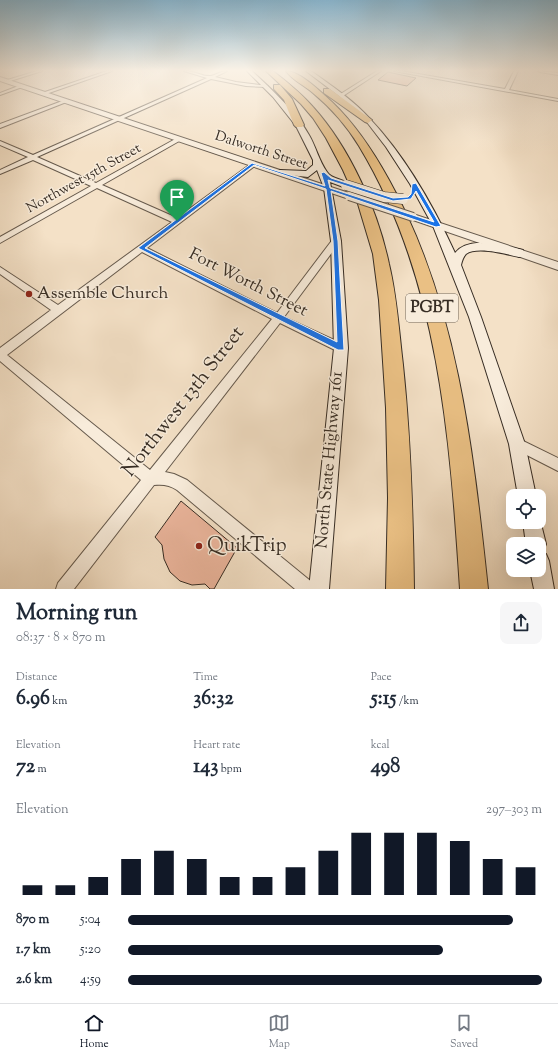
<!DOCTYPE html>
<meta charset="utf-8">
<style>
:root{--surface:#fff;--page:#f6f6f7;--text:#1f2937;--muted:#747a83;--line:#e0e1e3;--accent:#111827}
body{margin:0;font-family:"Sorts Mill Goudy",serif;background:var(--page);color:var(--text);height:100vh;display:flex;flex-direction:column;font-size:15px;white-space:nowrap}
*{box-sizing:border-box;margin:0}
p{font-size:13px;color:var(--muted)}
.icon{flex:none;width:22px;height:22px;fill:none;stroke:currentColor;stroke-width:2;stroke-linecap:round;stroke-linejoin:round}
.map{position:relative;height:589px;overflow:hidden}
.details{display:flex;flex-direction:column;background:var(--surface);flex:1}
.details>*{flex:none}
.fabs{position:absolute;left:506px;top:489px;display:grid;gap:8px}
.fabs a{display:grid;place-items:center;width:40px;height:40px;border-radius:8px;background:var(--surface);box-shadow:0 4px 16px #0002;font-size:20px}
.pin{position:absolute;display:grid;place-items:center;width:34px;height:34px;color:#fff;margin:-41px -17px;border-radius:50% 50% 50% 0;rotate:-45deg;box-shadow:0 0 4px #0007}
.pin .icon{rotate:45deg}
.round{display:grid;place-items:center;flex:none;width:42px;height:42px;border-radius:8px;background:var(--page)}
.headline{display:flex;align-items:center;justify-content:space-between;height:68px;padding:0 16px}
h1{font-size:22px;font-weight:700;line-height:30px}
.metrics{display:grid;grid-template-columns:repeat(3,1fr);gap:6px;height:68px;padding:4px 16px}
.metrics div{display:grid;align-content:center}
.metrics b{font-size:20px;font-weight:700}
.metrics small{font-size:11px;font-weight:400}
.metrics p{font-size:11px}
.chart{height:112px;padding:8px 16px}
.chart p{display:flex;justify-content:space-between}
.chart svg{width:100%;height:72px;margin-top:4px;stroke:var(--accent);stroke-width:6}
ul{padding:0 16px;list-style:none;font-size:13px}
li{display:grid;grid-template-columns:64px 48px 1fr;align-items:center;height:30px}
li i{height:10px;border-radius:5px;background:var(--accent)}
.menu{display:flex;justify-content:space-around;align-items:center;height:56px;border-top:1px solid var(--line);background:var(--surface);font-size:11px;color:var(--muted)}
.menu a{display:grid;justify-items:center;gap:2px}
.menu .active{color:var(--accent)}
.map>svg:first-child{display:block}
.building{fill:#ebb59c;stroke:#372d24}
.lines{fill:none;stroke-linecap:round;stroke-linejoin:round}
.minor-casing{stroke:#665a4d;stroke-width:2}
.tertiary-casing{stroke:#665a4d;stroke-width:2}
.secondary-casing{stroke:#372d24;stroke-width:2}
.motorway-casing{stroke:#372d24;stroke-width:2}
.minor{fill:#f8ecdb;fill-rule:evenodd}
.tertiary{fill:#f8ecdb;fill-rule:evenodd}
.secondary{fill:#f8ecdb;fill-rule:evenodd}
.motorway{fill:#eac084;fill-rule:evenodd}
.tertiary-bridge-casing{stroke:#665a4d;stroke-width:10;stroke-linecap:butt}
.secondary-bridge-casing{stroke:#372d24;stroke-width:11;stroke-linecap:butt}
.tertiary-bridge{stroke:#f8ecdb;stroke-width:8}
.secondary-bridge{stroke:#f8ecdb;stroke-width:10}
.route{fill:#1a73e8;stroke:#fff;fill-rule:evenodd}
.poi-dot{fill:#8f2418;stroke:#f8ecdb;stroke-width:1.5}
.labels{text-anchor:middle;dominant-baseline:central;stroke-width:3;stroke-linejoin:round;paint-order:stroke}
.far-street-label{font-size:14px;fill:#372d24;stroke:#f8ecdb}
.shield{fill:#f8ecdb;stroke:#71665b;stroke-width:1}
.shield-label{font-size:16px;font-weight:bold;fill:#372d24}
.street-label{font-size:17px;fill:#372d24;stroke:#f8ecdb}
.poi-label{font-size:17px;fill:#372d24;stroke:#f8ecdb;text-anchor:start}
.near-street-label{font-size:20px;fill:#372d24;stroke:#f8ecdb}
.near-poi-label{font-size:20px;fill:#372d24;stroke:#f8ecdb;text-anchor:start}
</style>
<div class="map">
<svg width="558" height="589" viewBox="0 0 558 589">
<rect width="100%" height="100%" fill="#f4e1c7"/>
<filter id="stains"><feTurbulence type="fractalNoise" baseFrequency=".005" numOctaves="4"/><feColorMatrix values="0 0 0 0 .2 0 0 0 0 .09 0 0 0 0 .02 0 0 0 .5 -.17"/></filter>
<radialGradient id="worn" r=".72"><stop offset=".6" stop-color="#630" stop-opacity="0"/><stop offset="1" stop-color="#630" stop-opacity=".3"/></radialGradient>
<path class="building" d="M388 72 397 74 416 78 407 86 378 80Z
M181 501 237 548 214 589H210L205 584 192 585 180 581 170 572 164 559 162 545 155 537Z"/>
<g class="lines">
<g class="minor-casing">
<path id="minor" d="M37 71H42L7 82 4 81Z
M107 71H112L46 94 42 93Z
M184 71C193 70 202 77 211 76 216 75 221 71 227 71L215 77 236 82 268 86 266 87 246 86 211 79 37 157 96 183 177 138H181V140L102 185 177 218 252 163H256V165L147 248 277 313 333 239H339L340 241 339 243 284 317 345 345 346 348 345 351 341 352 337 351 280 323 165 472 174 474 187 480 313 583 315 589H295L177 490C170 485 163 484 154 485L74 589H56L58 583 141 480 0 361V348L51 310 0 274V267L58 305 172 222 97 188 0 243V237L91 186 33 160 0 174V170L28 157 0 145V141L33 155 207 78ZM142 252 272 319 150 470 7 355Z
M377 71H381L343 96 339 95Z
M394 71H401L505 89 514 71H518L509 90 558 99V101Z
M21 85 25 86 0 95V93Z
M65 100 69 101 0 128V124Z
M517 438 558 458V471L513 448 511 444 513 440Z"/>
</g>
<g class="tertiary-casing">
<path id="tertiary" d="M538 71 558 73V75L540 72Z
M0 77 352 194 353 196 349 198H346L0 81Z
M413 214 558 262V270L410 219 409 217 410 215Z"/>
</g>
<g class="secondary-casing">
<path id="secondary" d="M247 71H252C272 90 295 110 309 135 316 147 319 161 327 172 332 180 344 178 350 185L346 188 330 182 341 241 348 348 329 589H309L334 348 331 241 324 188 317 170 308 177 280 174 276 172 280 170 306 171 313 165V160L296 126 273 97Z
M306 71H311C332 86 353 100 370 119 405 156 434 207 455 253 469 235 501 246 519 249L523 250 524 253 523 256 519 257C506 254 477 246 466 254 463 257 462 261 461 265L481 317 525 444 536 496H518L509 444 469 317 433 226 410 184 386 147 366 121 339 96Z
M539 516 546 544 543 551 541 552 546 554 549 561 554 589H534L530 570H539V544H526L523 522H539Z"/>
</g>
<g class="motorway-casing">
<path id="motorway" d="M266 71H273C287 82 301 93 313 107 350 148 378 211 389 264 397 297 399 332 403 365 411 440 413 514 414 589H386L388 498 386 408 379 300 373 254 358 204 343 170 326 138 313 118 301 104Z
M286 71C300 71 321 92 332 102 356 125 373 151 389 180 458 304 473 450 488 589H460C450 438 439 278 359 146 347 126 331 108 313 93 305 86 291 79 286 71Z
M274 85H280L292 99 304 125 302 127H296L294 125 284 100 274 89Z
M324 89H330L372 120 368 123 365 122 324 93Z"/>
</g>
<use href="#minor" class="minor"/>
<use href="#tertiary" class="tertiary"/>
<use href="#secondary" class="secondary"/>
<use href="#motorway" class="motorway"/>
<g class="tertiary-bridge-casing">
<path id="tertiary-bridge" d="M349 196 413 217"/>
</g>
<g class="secondary-bridge-casing">
<path id="secondary-bridge" d="M346 185 384 197 403 199"/>
</g>
<use href="#tertiary-bridge" class="tertiary-bridge"/>
<use href="#secondary-bridge" class="secondary-bridge"/>
</g>
<linearGradient id="sky" x2="0" y2="1"><stop stop-color="#89b8d3"/><stop offset="0.46" stop-color="#faf2e6"/><stop offset="1" stop-color="#faf2e6" stop-opacity="0"/></linearGradient>
<rect width="558" height="153" fill="url(#sky)"/>
<path class="route" d="M252 163 325 186 321 173 324 172 331 178 393 198 408 197 411 194 412 184 416 183 441 226 436 227 331 191 338 241 344 350H338L138 248ZM254 165 326 189 333 241 337 342 145 248ZM328 180 393 201 411 199 416 191 434 222 330 188Z"/>
<g class="poi-dot">
<circle cx="29" cy="294" r="4"/>
<circle cx="199" cy="546" r="4"/>
</g>
<g class="labels">
<g class="far-street-label">
<text transform="translate(261 151) rotate(18)">Dalworth Street</text>
<text transform="translate(84 179) rotate(-29)">Northwest 15th Street</text>
</g>
<rect class="shield" x="406" y="294" width="52" height="28" rx="3"/>
<g class="shield-label">
<text x="432" y="308">PGBT</text>
</g>
<g class="street-label">
<text transform="translate(248 283) rotate(27)">Fort Worth Street</text>
<text transform="translate(330 460) rotate(-85)">North State Highway 161</text>
</g>
<g class="poi-label">
<text x="37" y="294">Assemble Church</text>
</g>
<g class="near-street-label">
<text transform="translate(184 402) rotate(-52)">Northwest 13th Street</text>
</g>
<g class="near-poi-label">
<text x="207" y="546">QuikTrip</text>
</g>
</g>
<rect width="100%" height="100%" filter="url(#stains)"/>
<rect width="100%" height="100%" fill="url(#worn)"/>
</svg>
<div class="fabs">
<a><svg class="icon" aria-label="locate" viewBox="0 0 24 24"><circle cx="12" cy="12" r="6"/><path d="M12 2v4M12 18v4M2 12h4M18 12h4"/></svg></a>
<a><svg class="icon" aria-label="layers" viewBox="0 0 24 24"><path d="M12 4l9 5-9 5-9-5zM3 14l9 5 9-5"/></svg></a>
</div>
<div class="pin" style="left:177px;top:221px;background:#1e9e55"><svg class="icon" aria-label="arrive" viewBox="0 0 24 24"><path d="M6 21V4h12l-3 4 3 4H6"/></svg></div>
</div>
<section class="details">
<div class="headline"><div><h1>Morning run</h1><p>08:37 · 8 × 870 m</p></div><a class="round"><svg class="icon" aria-label="share" viewBox="0 0 24 24"><path d="M12 15V3M7 8l5-5 5 5M5 13v7h14v-7"/></svg></a></div>
<div class="metrics">
<div><p>Distance</p><b>6.96<small> km</small></b></div>
<div><p>Time</p><b>36:32</b></div>
<div><p>Pace</p><b>5:15<small> /km</small></b></div>
</div>
<div class="metrics">
<div><p>Elevation</p><b>72<small> m</small></b></div>
<div><p>Heart rate</p><b>143<small> bpm</small></b></div>
<div><p>kcal</p><b>498</b></div>
</div>
<div class="chart"><p><span>Elevation</span>297–303 m</p>
<svg viewBox="0 0 160 44" preserveAspectRatio="none"><path d="M5 44V38M15 44V38M25 44V33M35 44V22M45 44V17M55 44V22M65 44V33M75 44V33M85 44V27M95 44V17M105 44V6M115 44V6M125 44V6M135 44V11M145 44V22M155 44V27"/></svg>
</div>
<ul>
<li><b>870 m</b>5:04<i style="width:93%"></i></li>
<li><b>1.7 km</b>5:20<i style="width:76%"></i></li>
<li><b>2.6 km</b>4:59<i style="width:100%"></i></li>
</ul>
</section>
<nav class="menu">
<a class="active"><svg class="icon" aria-label="home" viewBox="0 0 24 24"><path d="M3 11l9-7 9 7M6 9v11h12V9"/></svg>Home</a>
<a><svg class="icon" aria-label="map" viewBox="0 0 24 24"><path d="M3 6l6-2 6 2 6-2v14l-6 2-6-2-6 2zM9 4v14M15 6v14"/></svg>Map</a>
<a><svg class="icon" aria-label="saved" viewBox="0 0 24 24"><path d="M7 4h10v16l-5-4-5 4z"/></svg>Saved</a>
</nav>
